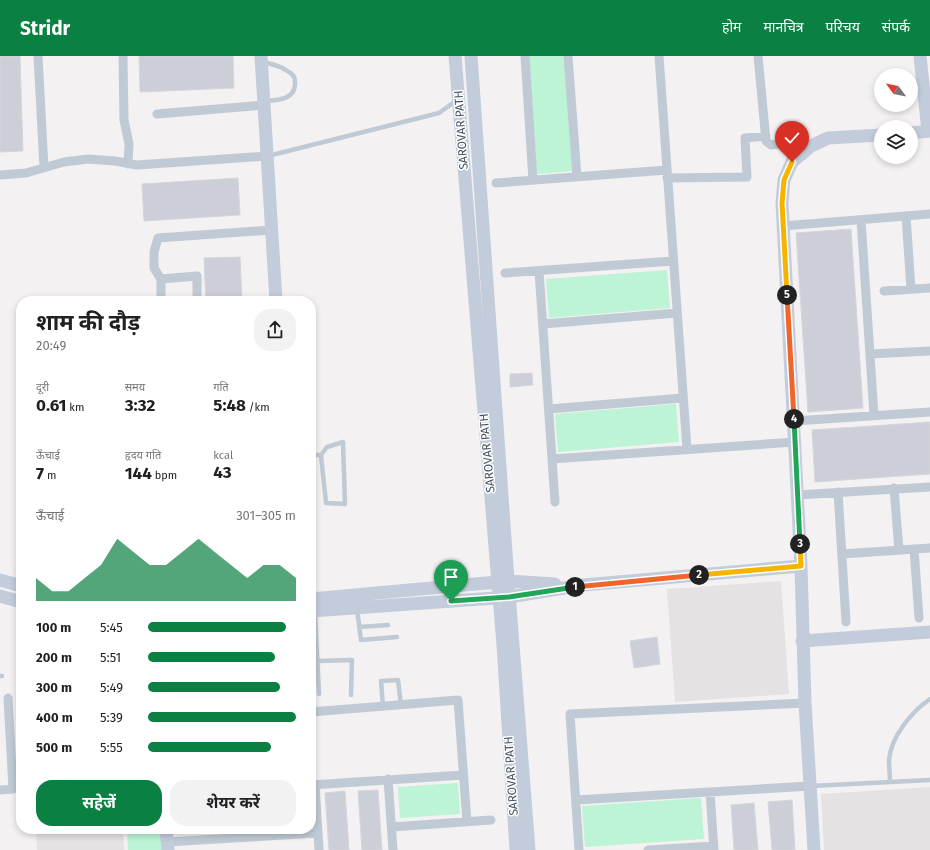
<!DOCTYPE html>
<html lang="hi">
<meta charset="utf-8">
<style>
:root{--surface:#fff;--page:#f2f2f2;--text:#202124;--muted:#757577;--accent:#0b8043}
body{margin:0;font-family:"Fira Sans","Noto Sans Devanagari",sans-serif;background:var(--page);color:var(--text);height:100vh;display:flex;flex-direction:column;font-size:15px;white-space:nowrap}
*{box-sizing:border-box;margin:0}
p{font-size:13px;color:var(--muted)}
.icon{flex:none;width:22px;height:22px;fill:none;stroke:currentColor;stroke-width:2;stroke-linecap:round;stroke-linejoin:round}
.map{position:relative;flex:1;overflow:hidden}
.side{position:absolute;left:16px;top:240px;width:300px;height:538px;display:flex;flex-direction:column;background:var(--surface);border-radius:16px;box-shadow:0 2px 6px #0003}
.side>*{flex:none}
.needle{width:26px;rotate:302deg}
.fabs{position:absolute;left:874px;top:12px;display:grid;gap:8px}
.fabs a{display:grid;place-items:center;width:44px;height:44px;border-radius:50%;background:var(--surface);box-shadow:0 2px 6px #0003;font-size:20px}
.pin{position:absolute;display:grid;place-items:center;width:34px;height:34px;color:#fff;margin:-41px -17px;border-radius:50% 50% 50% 0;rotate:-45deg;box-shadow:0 0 4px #0007}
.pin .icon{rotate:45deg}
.km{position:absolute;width:20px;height:20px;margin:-10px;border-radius:50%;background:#222;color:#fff;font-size:11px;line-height:20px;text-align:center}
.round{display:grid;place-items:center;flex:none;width:42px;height:42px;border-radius:16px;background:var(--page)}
.headline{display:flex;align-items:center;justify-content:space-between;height:68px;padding:0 20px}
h1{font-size:22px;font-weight:700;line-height:30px}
.metrics{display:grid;grid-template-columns:repeat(3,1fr);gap:6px;height:68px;padding:4px 20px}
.metrics div{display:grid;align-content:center}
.metrics b{font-size:17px;font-weight:700}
.metrics small{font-size:11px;font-weight:400}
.metrics p{font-size:11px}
.chart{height:112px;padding:8px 20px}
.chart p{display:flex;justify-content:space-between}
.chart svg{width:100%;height:72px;margin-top:4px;fill:var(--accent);opacity:.7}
.cta{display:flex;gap:8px;margin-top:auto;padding:8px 20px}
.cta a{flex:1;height:46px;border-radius:16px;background:var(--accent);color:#fff;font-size:16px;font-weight:700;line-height:46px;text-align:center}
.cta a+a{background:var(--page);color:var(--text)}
ul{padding:0 20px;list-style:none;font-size:13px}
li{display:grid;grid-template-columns:64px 48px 1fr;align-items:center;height:30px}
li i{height:10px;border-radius:5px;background:var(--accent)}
header{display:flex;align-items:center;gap:24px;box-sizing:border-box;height:56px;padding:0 20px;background:var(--accent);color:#fff}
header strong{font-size:19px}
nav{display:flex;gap:22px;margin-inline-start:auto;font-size:14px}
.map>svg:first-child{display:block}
.education{fill:#e4e2e2}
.green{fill:#bcf4d5}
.building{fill:#cccfd7;stroke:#d4d6dd}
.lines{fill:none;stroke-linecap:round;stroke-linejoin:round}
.lane{stroke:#c0cad4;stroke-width:4.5}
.street{stroke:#c0cad4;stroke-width:9}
.secondary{stroke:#c2ccdb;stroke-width:13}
.split-1-casing{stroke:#fff;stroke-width:8}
.split-2-casing{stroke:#fff;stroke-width:8}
.split-3-casing{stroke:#fff;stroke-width:8}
.split-4-casing{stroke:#fff;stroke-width:8}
.split-5-casing{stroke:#fff;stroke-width:8}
.split-6-casing{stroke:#fff;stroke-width:8}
.split-1{stroke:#22a559;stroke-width:5}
.split-2{stroke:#f0652b;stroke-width:5}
.split-3{stroke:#f5b400;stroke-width:5}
.split-4{stroke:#22a559;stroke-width:5}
.split-5{stroke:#f0652b;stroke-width:5}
.split-6{stroke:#f5b400;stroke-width:5}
.labels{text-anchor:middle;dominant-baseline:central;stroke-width:3;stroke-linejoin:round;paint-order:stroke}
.street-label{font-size:12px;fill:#465360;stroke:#fff}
</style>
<header>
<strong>Stridr</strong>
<nav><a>होम</a><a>मानचित्र</a><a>परिचय</a><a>संपर्क</a></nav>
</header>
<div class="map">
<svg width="930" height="794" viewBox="0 0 930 794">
<rect width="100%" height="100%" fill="#f3f1f1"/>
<path class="education" d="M781 525 789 638 675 646 667 533Z
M930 731V794H824L821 738Z
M36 773H123L124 794H37Z"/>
<path class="green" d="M529 0H565L572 115 537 118Z
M667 214 670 252 549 262 546 223Z
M676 348 679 386 558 396 555 358Z
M458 727 460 758 400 762 398 731Z
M701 742 704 783 585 791 582 750Z
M127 773H160L162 794H128Z"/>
<path class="building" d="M0 0H20L23 95 0 96Z
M139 0H233L234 32 140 36Z
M238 122 240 159 144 165 142 128Z
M851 173 863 352 808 356 796 177Z
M240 201 242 245H206L204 202Z
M532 317 533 329 510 331V318Z
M930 366V418L815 426 812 374Z
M657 581 660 608 634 612 630 585Z
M378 734 382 794H362L358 735Z
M345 735 349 794H329L325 737Z
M792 744 795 794H772L768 746Z
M754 747 758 794H734L731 749Z"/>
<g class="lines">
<path class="lane" d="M263 6C272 8 281 10 289 16 293 18 295 22 295 26 296 44 278 44 265 45
M268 100 439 57 457 44
M311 331 313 338 311 351
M343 386 345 448 326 447 321 399 327 391Z
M311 399H321
M357 553 361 584 397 581
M315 556 319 638
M359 571 388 569
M317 605 352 604 351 639
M0 620H2
M383 650 381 625 398 624 401 649
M890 726C890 719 889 711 889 704 891 681 911 656 930 643
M811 730 930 724"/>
<path class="street" d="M38 0 44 112
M123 0 124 64 129 88 128 108
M525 0 533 124
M568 0 577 121
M659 0 687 393
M758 0 766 85 771 89 801 85 811 90
M157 58 264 49
M0 119 26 117 64 106 88 103 115 105 137 109 267 100
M667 122 747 121 745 82 766 80
M496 127 667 114
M906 160 911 233
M861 164 874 359
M783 170 930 158
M539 215 555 446
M505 217 673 205
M161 223 154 212V196L158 182 271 174
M884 235 930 232
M161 245V223L197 220V245
M543 268 677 257
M870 298 930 295
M549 353 683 342
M794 365 930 356
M552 403 795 386
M894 432 899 494
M838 436 846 566
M797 439 930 431
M914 493 919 562
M842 498 930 492
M311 656 458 644 467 766
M388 723 393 794
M311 729 463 719
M315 729 319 794
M0 734 13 733 8 642
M710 736 714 794
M576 744 810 730
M392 771 491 764
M167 786 318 777
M579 794 570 658 805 647
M648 794 714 790"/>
<path class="secondary" d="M261 0 276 245
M455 0 503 589 516 794
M471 0 508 525 529 794
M920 0 928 75
M911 77 930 75
M0 524 21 530
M0 540 21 546
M311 543 508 525 555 528
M311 555 509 541 583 529 801 510
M802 585 930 576
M166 773 168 794
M814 794 805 647 801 510 782 147 784 124 792 106 811 90 828 82 881 79"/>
</g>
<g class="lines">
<g class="split-1-casing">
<path id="split-1" d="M451 545 509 541 575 531"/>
</g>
<g class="split-2-casing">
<path id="split-2" d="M575 531 699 519"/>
</g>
<g class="split-3-casing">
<path id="split-3" d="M699 519 801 510 800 488"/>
</g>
<g class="split-4-casing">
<path id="split-4" d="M794 363 800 488"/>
</g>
<g class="split-5-casing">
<path id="split-5" d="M787 239 794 363"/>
</g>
<g class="split-6-casing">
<path id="split-6" d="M787 239 782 147 784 124 792 106"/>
</g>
<use href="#split-1" class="split-1"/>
<use href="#split-2" class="split-2"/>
<use href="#split-3" class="split-3"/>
<use href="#split-4" class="split-4"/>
<use href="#split-5" class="split-5"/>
<use href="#split-6" class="split-6"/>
</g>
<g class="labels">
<g class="street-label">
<text transform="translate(461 74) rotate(-94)">SAROVAR PATH</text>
<text transform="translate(487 397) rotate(-95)">SAROVAR PATH</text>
<text transform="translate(511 720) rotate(-94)">SAROVAR PATH</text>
</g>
</g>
</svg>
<div class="fabs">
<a><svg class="needle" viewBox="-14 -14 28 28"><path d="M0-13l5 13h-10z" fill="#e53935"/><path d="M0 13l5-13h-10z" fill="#757577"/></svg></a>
<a><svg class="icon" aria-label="layers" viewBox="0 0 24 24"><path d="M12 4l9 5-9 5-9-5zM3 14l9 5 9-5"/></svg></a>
</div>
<div class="pin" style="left:451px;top:545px;background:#1e9e55"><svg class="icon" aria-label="arrive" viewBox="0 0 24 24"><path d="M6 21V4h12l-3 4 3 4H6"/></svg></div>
<div class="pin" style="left:792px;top:106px;background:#d93025"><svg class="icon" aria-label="check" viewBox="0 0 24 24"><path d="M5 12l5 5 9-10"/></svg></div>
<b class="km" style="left:575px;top:531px">1</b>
<b class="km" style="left:699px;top:519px">2</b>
<b class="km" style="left:800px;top:488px">3</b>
<b class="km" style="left:794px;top:363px">4</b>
<b class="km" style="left:787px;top:239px">5</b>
<section class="side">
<div class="headline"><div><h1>शाम की दौड़</h1><p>20:49</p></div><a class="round"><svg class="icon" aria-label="share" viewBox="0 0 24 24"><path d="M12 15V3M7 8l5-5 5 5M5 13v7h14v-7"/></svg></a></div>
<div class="metrics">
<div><p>दूरी</p><b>0.61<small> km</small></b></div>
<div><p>समय</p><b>3:32</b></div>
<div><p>गति</p><b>5:48<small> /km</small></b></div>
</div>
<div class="metrics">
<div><p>ऊँचाई</p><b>7<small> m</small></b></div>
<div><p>हृदय गति</p><b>144<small> bpm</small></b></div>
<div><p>kcal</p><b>43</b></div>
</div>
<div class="chart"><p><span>ऊँचाई</span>301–305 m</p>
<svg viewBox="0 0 160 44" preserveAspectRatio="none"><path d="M0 44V30L10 38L20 38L30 30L40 22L50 6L60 14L70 22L80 22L90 14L100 6L110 14L120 22L130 30L140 22L150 22L160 30V44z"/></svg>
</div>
<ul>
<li><b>100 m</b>5:45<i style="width:93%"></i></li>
<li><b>200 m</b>5:51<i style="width:86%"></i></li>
<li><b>300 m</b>5:49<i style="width:89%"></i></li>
<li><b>400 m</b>5:39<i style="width:100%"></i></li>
<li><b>500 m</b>5:55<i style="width:83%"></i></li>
</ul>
<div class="cta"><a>सहेजें</a><a>शेयर करें</a></div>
</section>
</div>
